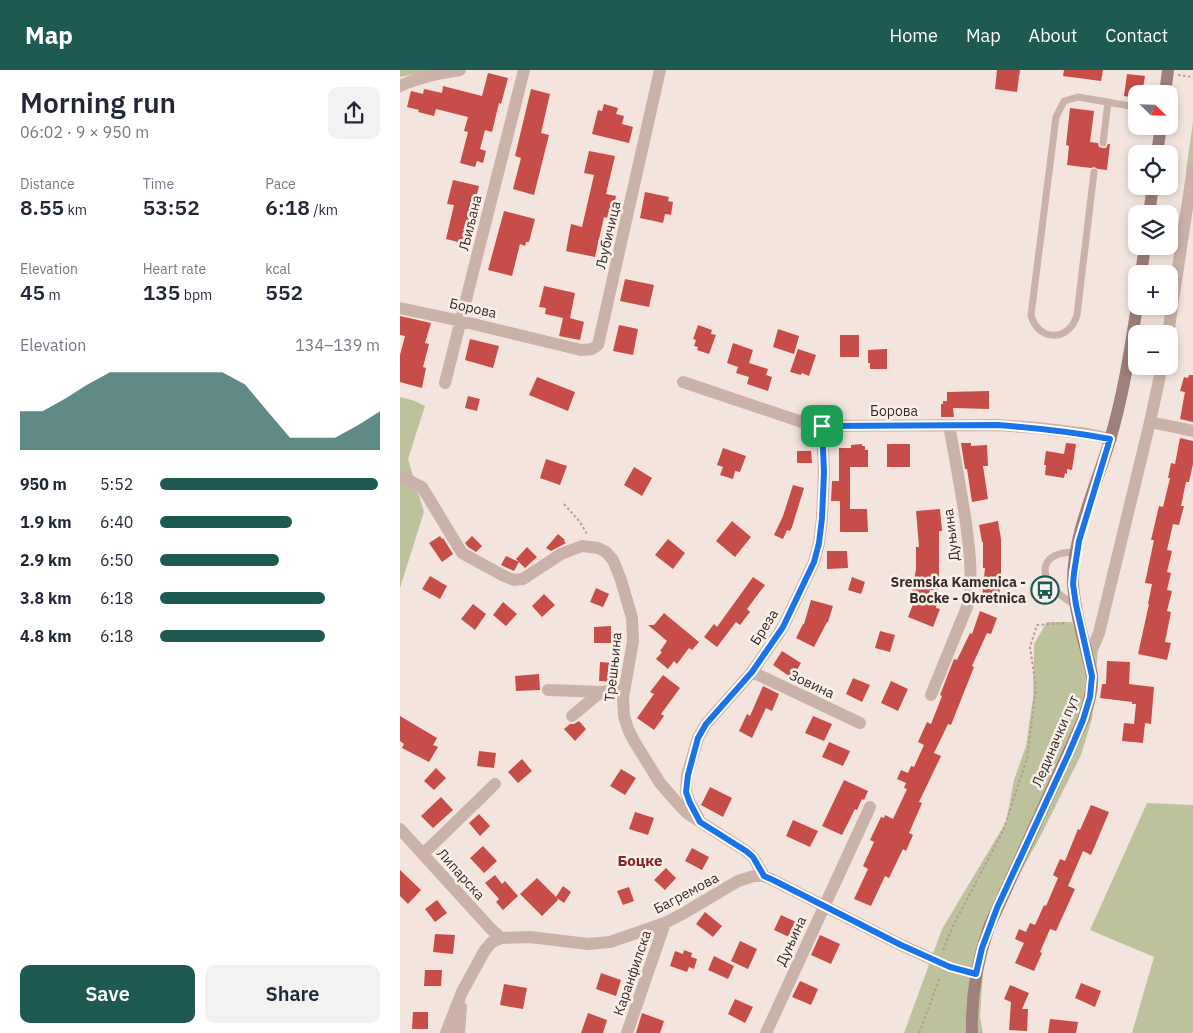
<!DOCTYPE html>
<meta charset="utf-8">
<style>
:root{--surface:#fff;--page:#f2f2f3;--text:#1f2937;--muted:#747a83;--accent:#1e5a52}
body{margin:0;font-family:"IBM Plex Sans",sans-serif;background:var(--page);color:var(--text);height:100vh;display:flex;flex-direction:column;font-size:19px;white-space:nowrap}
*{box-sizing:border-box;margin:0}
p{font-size:16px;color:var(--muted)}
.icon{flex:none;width:28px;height:28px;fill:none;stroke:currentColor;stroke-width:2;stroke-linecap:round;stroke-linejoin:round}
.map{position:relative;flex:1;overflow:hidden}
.drawer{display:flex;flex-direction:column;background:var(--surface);width:400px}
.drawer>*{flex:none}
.needle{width:32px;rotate:113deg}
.tools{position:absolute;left:728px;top:15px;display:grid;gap:10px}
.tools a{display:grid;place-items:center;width:50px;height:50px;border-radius:10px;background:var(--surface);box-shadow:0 2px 8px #0003;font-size:25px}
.pin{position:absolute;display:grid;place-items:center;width:42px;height:42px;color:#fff;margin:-21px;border-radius:10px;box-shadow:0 2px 8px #0006}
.round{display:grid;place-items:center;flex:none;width:52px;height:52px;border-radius:10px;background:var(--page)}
.head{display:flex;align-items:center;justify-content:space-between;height:85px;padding:0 20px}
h1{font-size:28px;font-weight:600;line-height:38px}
.figures{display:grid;grid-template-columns:repeat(3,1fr);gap:8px;height:85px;padding:5px 20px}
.figures div{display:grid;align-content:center}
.figures b{font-size:21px;font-weight:600}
.figures small{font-size:14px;font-weight:400}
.figures p{font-size:14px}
.chart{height:140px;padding:10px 20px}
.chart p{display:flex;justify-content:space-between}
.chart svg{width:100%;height:90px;margin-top:5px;fill:var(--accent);opacity:.7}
.cta{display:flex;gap:10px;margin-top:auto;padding:10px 20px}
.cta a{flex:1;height:58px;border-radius:10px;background:var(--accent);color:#fff;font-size:20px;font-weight:600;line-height:58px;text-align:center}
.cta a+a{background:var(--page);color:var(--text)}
ul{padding:0 20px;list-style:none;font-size:16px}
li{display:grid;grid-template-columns:80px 60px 1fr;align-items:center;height:38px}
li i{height:12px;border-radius:6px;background:var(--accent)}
header{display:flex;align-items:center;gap:30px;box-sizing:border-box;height:70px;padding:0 25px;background:var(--accent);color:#fff}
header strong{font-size:24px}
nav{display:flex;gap:28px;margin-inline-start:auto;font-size:18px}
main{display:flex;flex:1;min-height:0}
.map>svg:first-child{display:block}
.green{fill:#bdc29d}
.building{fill:#c74d48}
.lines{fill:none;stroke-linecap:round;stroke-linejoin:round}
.path{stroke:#b79b93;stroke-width:2;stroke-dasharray:2.5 2.5;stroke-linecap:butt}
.service{stroke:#cbb2a9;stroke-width:7}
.minor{stroke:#cbb2a9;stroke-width:12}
.secondary{stroke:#9f807b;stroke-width:12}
.route-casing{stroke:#fff;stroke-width:10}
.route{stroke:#1a73e8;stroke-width:6}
.labels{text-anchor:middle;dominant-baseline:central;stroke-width:5;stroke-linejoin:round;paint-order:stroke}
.street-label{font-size:14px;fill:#382b29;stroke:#faf0ea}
.poi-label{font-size:14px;font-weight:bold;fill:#382b29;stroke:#faf0ea;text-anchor:end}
.neighbourhood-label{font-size:15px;font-weight:bold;fill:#882521;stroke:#faf0ea}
</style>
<header>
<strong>Map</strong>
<nav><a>Home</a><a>Map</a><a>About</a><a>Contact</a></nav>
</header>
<main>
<section class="drawer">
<div class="head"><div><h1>Morning run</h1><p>06:02 · 9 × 950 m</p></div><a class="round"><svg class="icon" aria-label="share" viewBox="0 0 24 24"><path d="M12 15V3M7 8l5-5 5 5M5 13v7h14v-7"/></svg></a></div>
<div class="figures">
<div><p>Distance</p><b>8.55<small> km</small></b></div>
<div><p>Time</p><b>53:52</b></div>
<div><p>Pace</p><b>6:18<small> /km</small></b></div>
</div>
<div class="figures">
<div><p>Elevation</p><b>45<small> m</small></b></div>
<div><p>Heart rate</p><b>135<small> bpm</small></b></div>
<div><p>kcal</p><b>552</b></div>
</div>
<div class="chart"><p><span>Elevation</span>134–139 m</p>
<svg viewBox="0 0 160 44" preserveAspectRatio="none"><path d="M0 44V25L10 25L20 19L30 12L40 6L50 6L60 6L70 6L80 6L90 6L100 12L110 25L120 38L130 38L140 38L150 32L160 25V44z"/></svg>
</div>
<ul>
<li><b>950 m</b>5:52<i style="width:99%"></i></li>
<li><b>1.9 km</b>6:40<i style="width:60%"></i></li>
<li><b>2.9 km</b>6:50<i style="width:54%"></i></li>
<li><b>3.8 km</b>6:18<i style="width:75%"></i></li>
<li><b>4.8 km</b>6:18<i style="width:75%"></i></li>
</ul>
<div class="cta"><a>Save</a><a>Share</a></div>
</section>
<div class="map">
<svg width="793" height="963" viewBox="0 0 793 963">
<rect width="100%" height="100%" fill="#f3e5de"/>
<path class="green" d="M0 0H36L0 7Z
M793 52V101L786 100Z
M0 327 15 331 25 336 8 389 24 442 0 518Z
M647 552H672L683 581 698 579 692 649 681 685 640 767 602 836 584 885 580 947 583 963H504L542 859 606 752 614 710 626 676 633 628 634 574Z
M747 733 793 735V963H732L754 887 690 860Z"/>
<path class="building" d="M597 0H620L617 22 595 19Z
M664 0H703L701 11 663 6Z
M88 3 108 8 101 34 99 33 92 62 85 60 80 79 86 81 83 93 77 91 75 97 60 93 68 62 64 61 68 47 36 39 34 46 18 42 19 40 7 37 11 21 23 24 24 19 42 23 43 16 82 26Z
M727 4 745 6 742 24H736V28L724 26Z
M131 19 150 24 141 63 149 65 134 125 113 119 121 88 115 86Z
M204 34 218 38 216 44 224 46 222 54 233 57 229 73 192 64 198 40 202 41Z
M670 38 694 41 690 72 698 73 699 77 703 78H706L708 74H710L707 100 698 99 694 97 691 98 667 95 669 76 666 75Z
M189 81 215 86 206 124 216 126 211 149 204 147 195 187 166 181 171 154 182 157 194 105 184 103Z
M53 110 79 116 73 140H71L62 173 46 169 54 135 47 134Z
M245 122 269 127 268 131 273 132 271 145 265 144 263 153 240 148Z
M104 141 135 149 129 172H126L125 176 120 174 112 206 88 200Z
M225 209 254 215 249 237 220 231Z
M144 216 175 223 170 248 184 252 180 270 159 266 163 248 145 244 146 238 139 237Z
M0 246 31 253 25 273 29 274 23 297 26 298 22 318 0 312V285L5 266 0 265Z
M219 255 238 259 233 285 213 281Z
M298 255 312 260 311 264 316 265 309 284 297 280 298 277 294 276 296 270 293 269Z
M378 259 399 266 394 284 373 277Z
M440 265H459V287H440Z
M70 269 99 276 93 298 65 290Z
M333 273 353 280 349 293 368 299 366 305 372 307 368 321 347 314 349 307 336 303 338 297 327 293Z
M398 279 416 285 409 306 402 303 401 305 390 302Z
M487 279V299H470V293H468V280Z
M789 305H793V352L780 349 785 322 780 321 784 307 788 308Z
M137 307 175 322 168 341 129 325Z
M589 321V339L553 338 554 347H541V334H543V331H547V322Z
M68 326 80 329 77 341 65 338Z
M780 368 793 371V394L789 412H786L781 436H784L779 455 773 454 767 480 772 481 767 502 771 503 767 520 772 521 767 541 771 542 765 572 771 573 767 590 738 584 749 534H748L752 514 745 513 754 470H751L759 436 763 437 770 408H768L771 393 775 394Z
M561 373H571V376L587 375 588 396H583L588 429 572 432 567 399H565Z
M666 373 676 374 672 400 667 399V404L665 403 664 408 645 405 646 395H644L646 381 664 384Z
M462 374V376H465V380H468V397H450V439H467L468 462H440V431H431L432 411H439V378H451V375Z
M487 374H510V397H487Z
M323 378 346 386 340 402 335 401 333 409 320 405 323 397 317 395Z
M397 381H411L412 393H397Z
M146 389 167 396 160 415 140 408Z
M234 397 252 408 242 426 224 415Z
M393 415 404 418 392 457 390 461 387 460 383 469 374 465 383 446Z
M540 439 542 461H539V508H541L538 521 530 520 529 524 538 527 536 538 540 539 533 557 508 547 517 524 512 523 516 499V477H519L516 441Z
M332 451 351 467 335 487 316 471Z
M598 451 601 469V507L599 528 582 526 585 498H583V472H582L579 455Z
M158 464 165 470 164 471 166 473 151 481 146 478Z
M40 466 42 469 43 468 53 484 42 492 29 473Z
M72 466 82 476 76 482 68 477 65 473Z
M268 469 285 483 273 499 255 485Z
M127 477 137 487 125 498 116 489Z
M427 481H447L448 498 427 499Z
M106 486 119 492 114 501 101 495Z
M30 506 47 516 40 529 22 519Z
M353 507 365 515 347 539 350 542 340 555 336 552 317 577 304 567 314 554 317 557Z
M452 507 465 512 461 524 448 520Z
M196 518 209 524 203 537 190 532Z
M144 524 155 535 142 547 132 536Z
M411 530 433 536 428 552H427L414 577 396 568 403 554H404Z
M103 532 117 544 106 556 93 545Z
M73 534 86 544 75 560 61 549Z
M580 541 597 548 591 564 587 563 572 596 574 597 551 655 548 654 534 683 541 686 519 732 522 733 509 763 513 765 506 781 503 779 489 808 485 806 471 836 454 829 468 799 463 796 474 772 470 770 481 747 484 748 485 745 493 749 507 719 504 718 506 713 497 709 501 700 508 703 511 696 514 697 524 675 518 672 527 652 531 654 542 626 540 625 554 589 557 590 570 563 572 564Z
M264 543 299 572 292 580 289 578 277 594 274 591 268 599 256 589 262 582 260 581 267 571 248 555H254Z
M211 556V573H194V557Z
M480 561 495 565 490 582 475 578Z
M382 581 401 593 392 608 373 595Z
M707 591 730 592 729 614 754 617 751 654 745 653 743 673 722 671 724 653 734 654 736 634H732V632L700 628 702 614H706Z
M200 592 215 593V612L199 611Z
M139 604 140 620 116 621 115 606Z
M263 605 280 618 261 644 264 646 254 660 237 648 254 624 250 622Z
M453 608 470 615 462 632 446 624Z
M491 611 508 619 498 641 481 633Z
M363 616 379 624 372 641 366 638 352 668 339 661 347 644 350 646Z
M0 646 37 668 33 675 38 677 29 692 2 678 4 674 0 671Z
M413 646 432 654 424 671 405 663Z
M179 651 186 659 175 671 164 659 170 654H174Z
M429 672 450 681 443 696 422 687Z
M79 681 96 683 94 698 77 696Z
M122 689 132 701 118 713 108 702Z
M36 698 46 708 34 720 24 711Z
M221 699 236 708 225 725 210 716Z
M444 710 468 721 464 730 462 729 457 740 455 739 442 765 422 756Z
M310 717 332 728 323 747 301 735Z
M41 727 53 740 33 758 21 746Z
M691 735 709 742 691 785 683 781 668 816 675 819 656 861 650 859 640 882 642 883 634 901 615 893 624 873 615 869 619 859 626 862 630 853 635 855 644 835 646 836 658 808 653 805 660 789 665 791 678 759 680 760Z
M235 742 254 748 248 765 229 759Z
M79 744 90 756 80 766 69 753Z
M393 750 418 761 410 777 386 766Z
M83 776 97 791 84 803 70 788Z
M292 778 309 787 302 800 285 791Z
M266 798 276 808 265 820 254 810Z
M0 800 21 820 8 834 0 826Z
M95 805 102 814 105 811 118 826 103 840 96 832 99 829 85 813Z
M137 808 156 827 163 816 171 822 164 833 157 828 158 830 142 846 120 824Z
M229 817 234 831 223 835 217 821Z
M37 830 47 843 35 852 25 839Z
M305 842 322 856 313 867 296 854Z
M381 845 396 852 389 867 374 860Z
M35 864 55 865 53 884 33 882Z
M420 865 440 874 431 894 411 885Z
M340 871 357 879 348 899 331 891Z
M284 880 292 883 291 887 297 889 294 899 289 897 287 902 270 896 275 881 283 884Z
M314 886 334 896 328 909 308 900Z
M25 900H42L41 916H24Z
M201 903 221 910 216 926 196 919Z
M400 911 418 919 411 935 392 927Z
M681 913 701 921 695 937 675 928Z
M104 914 127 918 123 939 100 935Z
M610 915 629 923 622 939H628L627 961 609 960 611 932 604 929Z
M335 929 353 937 345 953 328 944Z
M13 942H28V959H12Z
M188 943 207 950 203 963H181Z
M242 943 264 951 260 963H236Z
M650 949 678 952 676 963H648Z"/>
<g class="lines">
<path class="path" d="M778 5 793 7
M164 434 180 452 187 464
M543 880 553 856 603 761 627 689 636 618 630 577 637 555 666 553
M519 963 540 907"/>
<path class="service" d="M703 73 708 32
M694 102 677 245C669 272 638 272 631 245L656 47 664 31 678 27 736 37
M675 535C665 529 655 522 648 512 646 508 645 504 645 500 646 484 663 482 676 482"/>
<path class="minor" d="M0 16C19 7 40 3 60 0
M0 238 61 251 181 280 192 279 198 275 260 0
M768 264 793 98
M283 312 411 355 422 356 597 355 638 358 688 364 711 369
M45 313 124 0
M750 352 793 361
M0 406 22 417 62 483 104 506 114 510 123 509 161 484 182 476 198 478 206 482 213 490 221 510 232 548 233 571 223 628 224 646 228 659 234 671 260 713 280 736 288 744 346 781 353 787 364 806
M687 583 694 575 699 563 750 352 762 296
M352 602 460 653
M148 620 203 622
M531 625 567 537C574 507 569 476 565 446 560 416 555 386 549 356
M172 646 196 626 203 622 224 619
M298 747 290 733 286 722 287 705 298 668 306 654 352 602 383 557 414 492 419 473 422 448 424 402 422 356
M0 759 91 859 101 868
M23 784 95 714
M46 963 62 922 85 880 92 872 101 868 130 867 188 874 210 872 265 853 284 843 338 811 354 806H364L373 810 501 875 550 897 576 904
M59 963 61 937
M227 963 265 853
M366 963 470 737"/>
<path class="secondary" d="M765 24 768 0
M757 84 761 56
M749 144 753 116
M741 204 745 176
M572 963C571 926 577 891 589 857L683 650C688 636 693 621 692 606 691 597 688 589 686 580 680 558 674 535 673 513 672 467 697 414 710 370 723 326 730 282 737 236"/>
</g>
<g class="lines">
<g class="route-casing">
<path id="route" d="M597 355C636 358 673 362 710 369L679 471 674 503 673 514 676 535 692 606 690 627 683 650 668 685 597 838 582 878 576 904 550 897 501 875 373 810 364 806 353 787 346 781 300 752 290 733 286 722 288 705 298 668 306 654 352 602 383 557 414 492 419 473 422 448 424 402 422 356Z"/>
</g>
<use href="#route" class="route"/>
</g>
<defs>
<g id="bus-ring" transform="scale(1.4375)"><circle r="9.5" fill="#faf0ea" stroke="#1e5a52" stroke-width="1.5"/><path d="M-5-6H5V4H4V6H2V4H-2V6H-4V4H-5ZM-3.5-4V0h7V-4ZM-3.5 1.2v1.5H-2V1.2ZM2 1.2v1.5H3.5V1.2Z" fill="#1e5a52"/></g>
</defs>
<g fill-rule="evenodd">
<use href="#bus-ring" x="645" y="520"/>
</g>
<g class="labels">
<g class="street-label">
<text transform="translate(70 153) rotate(-76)">Љиљана</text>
<text transform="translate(208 165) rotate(-77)">Љубичица</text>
<text transform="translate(73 238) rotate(13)">Борова</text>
<text x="494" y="341">Борова</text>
<text transform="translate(551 465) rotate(-97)">Дуњина</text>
<text transform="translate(364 557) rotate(-58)">Бреза</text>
<text transform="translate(213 597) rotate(-84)">Трешњина</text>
<text transform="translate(412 614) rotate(25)">Зовина</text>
<text transform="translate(655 671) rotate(-67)">Лединачки пут</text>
<text transform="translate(61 804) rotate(48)">Липарска</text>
<text transform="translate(286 823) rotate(-28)">Багремова</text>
<text transform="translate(391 871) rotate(-65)">Дуњина</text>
<text transform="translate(232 903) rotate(-71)">Каранфилска</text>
</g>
<g class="poi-label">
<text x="626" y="512">Sremska Kamenica -<tspan x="626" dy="16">Bocke - Okretnica</tspan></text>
</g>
<g class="neighbourhood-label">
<text x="240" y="790">Боцке</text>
</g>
</g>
</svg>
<div class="tools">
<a><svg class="needle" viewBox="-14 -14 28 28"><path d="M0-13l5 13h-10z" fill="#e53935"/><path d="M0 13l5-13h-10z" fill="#747a83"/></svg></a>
<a><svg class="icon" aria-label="locate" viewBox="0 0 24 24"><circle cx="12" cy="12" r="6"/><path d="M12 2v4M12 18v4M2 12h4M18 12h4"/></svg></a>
<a><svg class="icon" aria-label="layers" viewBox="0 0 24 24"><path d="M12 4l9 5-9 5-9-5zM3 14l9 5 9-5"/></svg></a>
<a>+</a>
<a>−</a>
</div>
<div class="pin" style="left:422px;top:356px;background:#1e9e55"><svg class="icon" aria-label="arrive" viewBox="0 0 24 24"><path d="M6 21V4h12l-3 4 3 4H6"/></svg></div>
</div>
</main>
